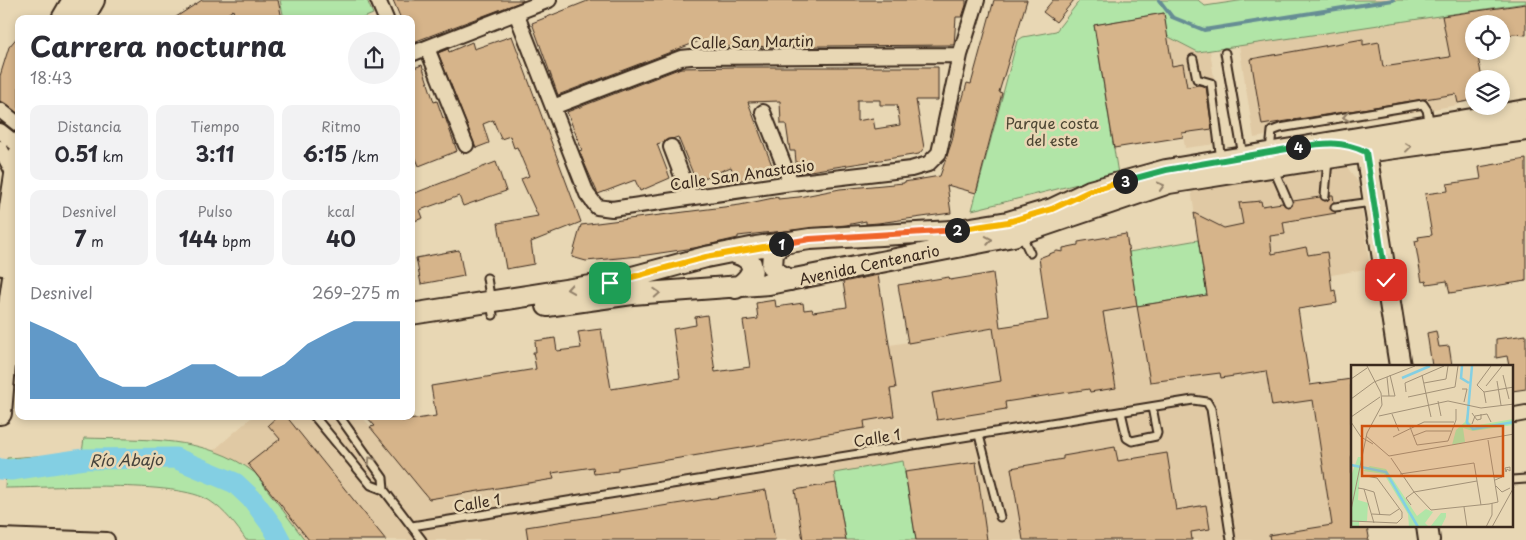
<!DOCTYPE html>
<html lang="es">
<meta charset="utf-8">
<style>
:root{--surface:#fff;--page:#f2f2f3;--text:#2b2b33;--muted:#7c7c81;--accent:#1f6fb2}
body{margin:0;font-family:"Playpen Sans",sans-serif;background:var(--page);color:var(--text);height:100vh;display:flex;flex-direction:column;font-size:19px;white-space:nowrap}
*{box-sizing:border-box;margin:0}
p{font-size:16px;color:var(--muted)}
.icon{flex:none;width:28px;height:28px;fill:none;stroke:currentColor;stroke-width:2;stroke-linecap:round;stroke-linejoin:round}
.map{position:relative;flex:1;overflow:hidden}
.drawer{position:absolute;left:15px;top:15px;width:400px;height:405px;display:flex;flex-direction:column;background:var(--surface);border-radius:10px;box-shadow:0 2px 8px #0003}
.drawer>*{flex:none}
.fabs{position:absolute;left:1465px;top:15px;display:grid;gap:10px}
.fabs a{display:grid;place-items:center;width:45px;height:45px;border-radius:50%;background:var(--surface);box-shadow:0 2px 8px #0003;font-size:25px}
.pin{position:absolute;display:grid;place-items:center;width:42px;height:42px;color:#fff;margin:-21px;border-radius:10px;box-shadow:0 2px 8px #0006}
.km{position:absolute;width:25px;height:25px;margin:-12px;border-radius:50%;background:#222;color:#fff;font-size:14px;line-height:25px;text-align:center}
.round{display:grid;place-items:center;flex:none;width:52px;height:52px;border-radius:26px;background:var(--page)}
.head{display:flex;align-items:center;justify-content:space-between;height:85px;padding:0 15px}
h1{font-size:28px;font-weight:700;line-height:38px}
.stats{display:grid;grid-template-columns:repeat(3,1fr);gap:8px;height:85px;padding:5px 15px}
.stats div{display:grid;align-content:center;border-radius:10px;background:var(--page);text-align:center}
.stats b{font-size:21px;font-weight:700}
.stats small{font-size:14px;font-weight:400}
.stats p{font-size:14px}
.chart{height:140px;padding:10px 15px}
.chart p{display:flex;justify-content:space-between}
.chart svg{width:100%;height:90px;margin-top:5px;fill:var(--accent);opacity:.7}
.map>svg:first-child{display:block}
.built{fill:#e0c9a4}
.green{fill:#b1e5a7;stroke:#768862}
.lines{fill:none;stroke-linecap:round;stroke-linejoin:round}
.stream{stroke:#668d94;stroke-width:4}
.river{stroke:#83cfe3;stroke-width:21}
.building{fill:#d6b48a;stroke:#3b2a1e;fill-rule:evenodd}
.lane-casing{stroke:#3b2a1e;stroke-width:11}
.street-casing{stroke:#3b2a1e;stroke-width:18}
.secondary-casing{stroke:#3b2a1e;stroke-width:24}
.primary-casing{stroke:#3b2a1e;stroke-width:26}
.lane{stroke:#e8d7b4;stroke-width:7}
.street{stroke:#e8d7b4;stroke-width:14}
.secondary{stroke:#e8d7b4;stroke-width:20}
.primary{stroke:#e8d7b4;stroke-width:22}
.oneway{stroke:#928069}
.split-1-casing{stroke:#fff;stroke-width:10}
.split-2-casing{stroke:#fff;stroke-width:10}
.split-3-casing{stroke:#fff;stroke-width:10}
.split-4-casing{stroke:#fff;stroke-width:10}
.split-5-casing{stroke:#fff;stroke-width:10}
.split-1{stroke:#f5b400;stroke-width:6}
.split-2{stroke:#f0652b;stroke-width:6}
.split-3{stroke:#f5b400;stroke-width:6}
.split-4{stroke:#22a559;stroke-width:6}
.split-5{stroke:#22a559;stroke-width:6}
.labels{text-anchor:middle;dominant-baseline:central;stroke-width:5;stroke-linejoin:round;paint-order:stroke}
.street-label{font-size:15px;fill:#3b2a1e;stroke:#e8d7b4}
.park-label{font-size:15px;fill:#4d4633;stroke:#e8d7b4}
.water-label{font-size:16px;font-style:italic;fill:#46433c;stroke:#e8d7b4}
.inset-river{fill:none;stroke:#83cfe3;stroke-width:2.5}
.inset-road{fill:none;stroke:#a39278;stroke-width:1}
.view{fill:#ce520f;fill-opacity:0.15;stroke:#ce520f;stroke-width:2.5}
.inset-edge{fill:none;stroke:#3b2a1e;stroke-width:2.5}
</style>
<div class="map">
<svg width="1526" height="540" viewBox="0 0 1526 540">
<rect width="100%" height="100%" fill="#e8d7b4"/>
<filter id="ink" filterUnits="userSpaceOnUse"><feTurbulence type="fractalNoise" baseFrequency=".02" numOctaves="2"/><feDisplacementMap in="SourceGraphic" scale="10" xChannelSelector="R" yChannelSelector="G"/><feConvolveMatrix kernelMatrix="1 2 1 2 8 2 1 2 1" color-interpolation-filters="sRGB"/></filter>
<g filter="url(#ink)">
<path class="built" d="M1442 15 1458 105 1254 138 1239 45Z
M1168 36 1198 52 1210 50 1223 143 1185 148Z
M1345 164 1358 182 1370 268 1294 282 1335 540H305L255 473 213 451 253 416H361L371 427 1206 295 1191 188Z"/>
<path class="green" d="M280 0H367L373 14 361 19H284Z
M1080 0H1198L1205 6 1245 0H1526V3L1198 52 1167 36 1164 13 1094 25 1118 174 972 210 1017 41 1023 37 1056 31Z
M1198 240 1207 295 1137 306 1129 252Z
M84 438C143 440 206 435 255 473L305 540H246C237 526 224 510 210 501 178 479 48 488 5 488L7 458 82 453Z
M903 461 916 540H846L834 473Z"/>
<g class="lines">
<path class="stream" d="M1159 0 1172 17 1204 30 1393 0"/>
<path class="river" d="M0 469 11 470 84 459 175 458 235 483 253 500 273 527 280 540"/>
</g>
<path class="building" d="M202 0H278L282 19H235L233 10 220 19H173Z
M393 0H523V1L411 43V19H401Z
M590 0H966V5L962 17H956L954 45 705 47 702 40 558 95 532 23Z
M994 0H1027L999 92 1002 93 976 193 947 185 951 213 878 223 866 224V221L846 225 764 233 738 236V238L694 248 640 256 586 261 572 257 581 225 740 205 778 197V199L799 197 840 189 904 183V182L940 176 952 141 960 101H962L967 83 971 84Z
M1053 0H1074L1056 22 1043 12Z
M1526 4V35L1513 34 1501 38V24H1474V51H1477L1482 79H1474V100L1458 103 1456 94 1262 125 1251 59 1363 39V45L1379 42 1383 67 1450 57 1442 16Z
M1164 13 1172 66 1183 64 1187 87 1199 85 1206 87 1212 129 1182 133 1183 137 1114 148 1094 25Z
M19 35V114L0 101V76L9 47Z
M512 36 581 222 531 242 534 264 506 269 498 223 538 216 521 179 529 176 517 147 514 148 510 136 501 139 493 120 483 124 489 143 476 148 438 53 448 49 449 52 472 42 474 49Z
M422 65 434 102 437 101 443 118 445 117 457 151 419 166 411 146V69Z
M735 67H938V100H916L924 148 919 154 797 173 795 151H790L786 124H781L780 101 748 102 773 168 736 182 731 167 696 181 678 137 657 144 670 178 640 191 635 180 598 194 579 151 582 150 567 112 681 68ZM857 100H880V105H897L900 125 875 129 873 118 857 121Z
M1526 159V281L1450 293 1447 281 1427 284 1426 281 1422 282 1415 241 1419 240 1418 237 1432 235 1425 194 1448 191 1447 184 1481 179 1479 167Z
M496 162 506 191 463 206 459 196 420 210 423 218 411 222V188L415 193Z
M1330 195H1333L1334 202 1330 208 1336 213 1283 222 1285 234 1270 236 1272 254 1306 247 1308 255 1327 252 1332 291 1335 290 1337 303 1298 309 1310 385 1351 379 1352 526H1367L1369 537 1368 540H1270L1269 535 1332 525 1313 400 1272 406 1266 371 1221 378 1220 373 1150 382 1137 306 1207 295 1194 213 1224 228 1243 224 1239 203 1261 201 1262 206 1282 203 1288 207 1292 206 1293 201 1320 197 1325 201 1329 199Z
M1126 234 1137 306 1103 312 1116 388 1090 392 1089 389 1005 402 1006 409 937 420 932 393 1001 381 993 328 908 343 898 285 949 277 950 280 993 273 1000 327 1048 320 1039 258 1057 251 1063 252V248L1078 245V242Z
M459 250 464 276 421 284 416 258Z
M878 275 896 388 890 389 894 416 864 421 865 428 618 468V471L594 474 593 467 552 473 554 479 429 499 370 427 375 426 366 416H401L402 421 436 416 431 386 536 369 533 352H536L535 341 555 338 557 351 581 348 578 332 601 329 611 389 680 378 673 329 696 325 695 317 707 315 715 372 750 367 743 321 758 319 756 303 775 300 776 307 803 303 804 310 812 309 813 312 847 307 843 282Z
M1436 331 1439 347 1449 346 1452 366H1432L1427 333Z
M1526 335V389L1512 391V366H1509L1507 356 1496 358V339Z
M278 416H286L386 540H309L248 464 280 439 268 425Z
M1115 447 1118 461 1167 453 1176 510 1206 505 1210 529 1191 532 1192 540H1023L1011 468 1063 459V456Z
M976 462 987 540H916L905 472Z
M836 483 846 540H803L795 490Z
M766 490 775 540H528L526 527Z"/>
<g class="lines">
<g class="lane-casing">
<path id="lane" d="M1225 53 1243 156
M1193 59 1197 79 1211 83 1221 160
M1270 151 1272 131 1280 128 1423 104 1427 110 1430 125
M1274 170 1288 202
M1325 196 1328 159
M1335 207 1372 202
M1022 236 1030 253
M487 278 493 315
M1121 412 1127 438 1132 441 1156 436 1157 433 1152 407
M314 416 371 485 384 490 422 540
M339 416 383 478 384 490
M979 435 1000 517
M1512 480 1526 479
M412 526 1193 400 1207 402 1211 409 1231 540"/>
</g>
<g class="street-casing">
<path id="street" d="M378 0 386 19
M516 13 587 194 597 207 612 209 791 183 911 169 928 164 939 153 960 55 977 0
M427 48 466 145
M411 54 549 0
M553 107 681 58 691 57 960 55
M0 110 19 125
M763 112 791 183
M0 131 19 146
M671 147 690 197
M0 148 15 176
M1515 415 1526 413
M0 536 107 540"/>
</g>
<g class="secondary-casing">
<path id="secondary" d="M1366 152 1400 366
M782 244 773 252 772 267 778 274 790 280
M730 252C757 257 759 274 736 288
M547 306 632 294 769 284 1013 236 1169 183 1366 152 1526 130
M411 314 610 283 706 257 756 247 810 239 952 231 1008 222 1052 209 1090 191 1166 170 1526 110
M1427 526 1429 540"/>
</g>
<g class="primary-casing">
<path id="primary" d="M63 19 74 0
M82 19 93 0
M2 264 19 156
M0 413 8 318 19 244"/>
</g>
<use href="#lane" class="lane"/>
<use href="#street" class="street"/>
<use href="#secondary" class="secondary"/>
<use href="#primary" class="primary"/>
</g>
<defs><path id="oneway-chevron" d="M-2-3.5L2.5 0L-2 3.5" fill="none" stroke-width="1.6" stroke-linecap="round" stroke-linejoin="round" transform="scale(1.25)"/></defs>
<g class="oneway">
<use href="#oneway-chevron" transform="translate(1346 117) rotate(171)"/>
<use href="#oneway-chevron" transform="translate(1408 147) rotate(-7)"/>
<use href="#oneway-chevron" transform="translate(1161 186) rotate(-17)"/>
<use href="#oneway-chevron" transform="translate(989 240) rotate(-10)"/>
<use href="#oneway-chevron" transform="translate(570 289) rotate(171)"/>
<use href="#oneway-chevron" transform="translate(657 293) rotate(-3)"/>
<use href="#oneway-chevron" transform="translate(371 460) rotate(-124)"/>
</g>
</g>
<g class="lines" filter="url(#ink)">
<g class="split-1-casing">
<path id="split-1" d="M610 283 706 257 781 244"/>
</g>
<g class="split-2-casing">
<path id="split-2" d="M781 244 810 239 957 230"/>
</g>
<g class="split-3-casing">
<path id="split-3" d="M957 230 1008 222 1052 209 1090 191 1125 181"/>
</g>
<g class="split-4-casing">
<path id="split-4" d="M1125 181 1166 170 1298 147"/>
</g>
<g class="split-5-casing">
<path id="split-5" d="M1298 147C1323 143 1342 140 1366 152L1386 280"/>
</g>
<use href="#split-1" class="split-1"/>
<use href="#split-2" class="split-2"/>
<use href="#split-3" class="split-3"/>
<use href="#split-4" class="split-4"/>
<use href="#split-5" class="split-5"/>
</g>
<g class="labels">
<g class="street-label">
<text transform="translate(752 41) rotate(-1)">Calle San Martin</text>
<text transform="translate(742 174) rotate(-8)">Calle San Anastasio</text>
<text transform="translate(869 264) rotate(-12)">Avenida Centenario</text>
<text transform="translate(877 437) rotate(-9)">Calle 1</text>
<text transform="translate(477 502) rotate(-9)">Calle 1</text>
</g>
<g class="park-label">
<text x="1052" y="122">Parque costa<tspan x="1052" dy="17">del este</tspan></text>
</g>
<g class="water-label">
<text transform="translate(126 459) rotate(-1)">Río Abajo</text>
</g>
</g>
<g transform="translate(1351 365)">
<rect width="162" height="162" fill="#e8d7b4"/>
<path d="M118 41 117 56 122 61 162 54V60L122 66 112 63 114 77 101 80 105 65 114 57ZM7 92H10L7 135 17 138 16 156 8 157V162H0V111ZM19 101 35 104 66 151 75 144 82 147 74 158 78 162H58L57 149 33 109 12 106ZM90 148H95V152L90 162H79Z" fill="#b1e5a7"/>
<path class="inset-river" d="M111 1 110 13 118 18M121 1 116 58 122 64 163 57M51 13 79 1M0 100 35 107 67 162"/>
<path class="inset-road" d="M71 10 80 52M152 10 158 34M0 14 16 3M146 16 150 40M23 17 64 1M73 18 95 14 97 1M135 21 151 1M111 24H116L113 37M55 27 54 18 93 1M133 27 163 22M31 31H38L36 12M38 31H44L39 10M57 32 104 22 107 1M0 34 23 17M87 36 90 51M135 38 133 27 126 20 140 1M121 48 126 55 130 54V49M41 49 48 66M28 51 97 36 130 43 163 39M0 52 29 32M0 57 10 72 22 79M121 59 124 51 136 49 140 57M59 62 66 80 97 76 105 55V44M15 71 38 91 163 69M62 71 75 66H100M42 72 73 57H103M40 93 63 127 80 145 138 139 147 137 137 75M159 102V106L156 104 155 107 154 103ZM49 109 123 98 130 140M143 112H151L144 115M145 121 151 127 159 123M7 123 13 124 23 158M13 124 23 127 29 150M60 140 55 133 63 127 126 116M113 142 116 162M0 145 16 68 31 40 30 28 16 1M21 149 39 150 48 144M0 156 46 158 51 153V147L26 113 10 110M135 162 141 150V138M141 162 163 122"/>
<path class="view" d="M11 61H152V111H11Z"/>
<rect width="162" height="162" class="inset-edge"/>
</g>
</svg>
<div class="fabs">
<a><svg class="icon" aria-label="locate" viewBox="0 0 24 24"><circle cx="12" cy="12" r="6"/><path d="M12 2v4M12 18v4M2 12h4M18 12h4"/></svg></a>
<a><svg class="icon" aria-label="layers" viewBox="0 0 24 24"><path d="M12 4l9 5-9 5-9-5zM3 14l9 5 9-5"/></svg></a>
</div>
<div class="pin" style="left:610px;top:283px;background:#1e9e55"><svg class="icon" aria-label="arrive" viewBox="0 0 24 24"><path d="M6 21V4h12l-3 4 3 4H6"/></svg></div>
<div class="pin" style="left:1386px;top:280px;background:#d93025"><svg class="icon" aria-label="check" viewBox="0 0 24 24"><path d="M5 12l5 5 9-10"/></svg></div>
<b class="km" style="left:781px;top:244px">1</b>
<b class="km" style="left:957px;top:230px">2</b>
<b class="km" style="left:1125px;top:181px">3</b>
<b class="km" style="left:1298px;top:147px">4</b>
<section class="drawer">
<div class="head"><div><h1>Carrera nocturna</h1><p>18:43</p></div><a class="round"><svg class="icon" aria-label="share" viewBox="0 0 24 24"><path d="M12 15V3M7 8l5-5 5 5M5 13v7h14v-7"/></svg></a></div>
<div class="stats">
<div><p>Distancia</p><b>0.51<small> km</small></b></div>
<div><p>Tiempo</p><b>3:11</b></div>
<div><p>Ritmo</p><b>6:15<small> /km</small></b></div>
</div>
<div class="stats">
<div><p>Desnivel</p><b>7<small> m</small></b></div>
<div><p>Pulso</p><b>144<small> bpm</small></b></div>
<div><p>kcal</p><b>40</b></div>
</div>
<div class="chart"><p><span>Desnivel</span>269–275 m</p>
<svg viewBox="0 0 160 44" preserveAspectRatio="none"><path d="M0 44V6L10 11L20 17L30 33L40 38L50 38L60 33L70 27L80 27L90 33L100 33L110 27L120 17L130 11L140 6L150 6L160 6V44z"/></svg>
</div>
</section>
</div>
